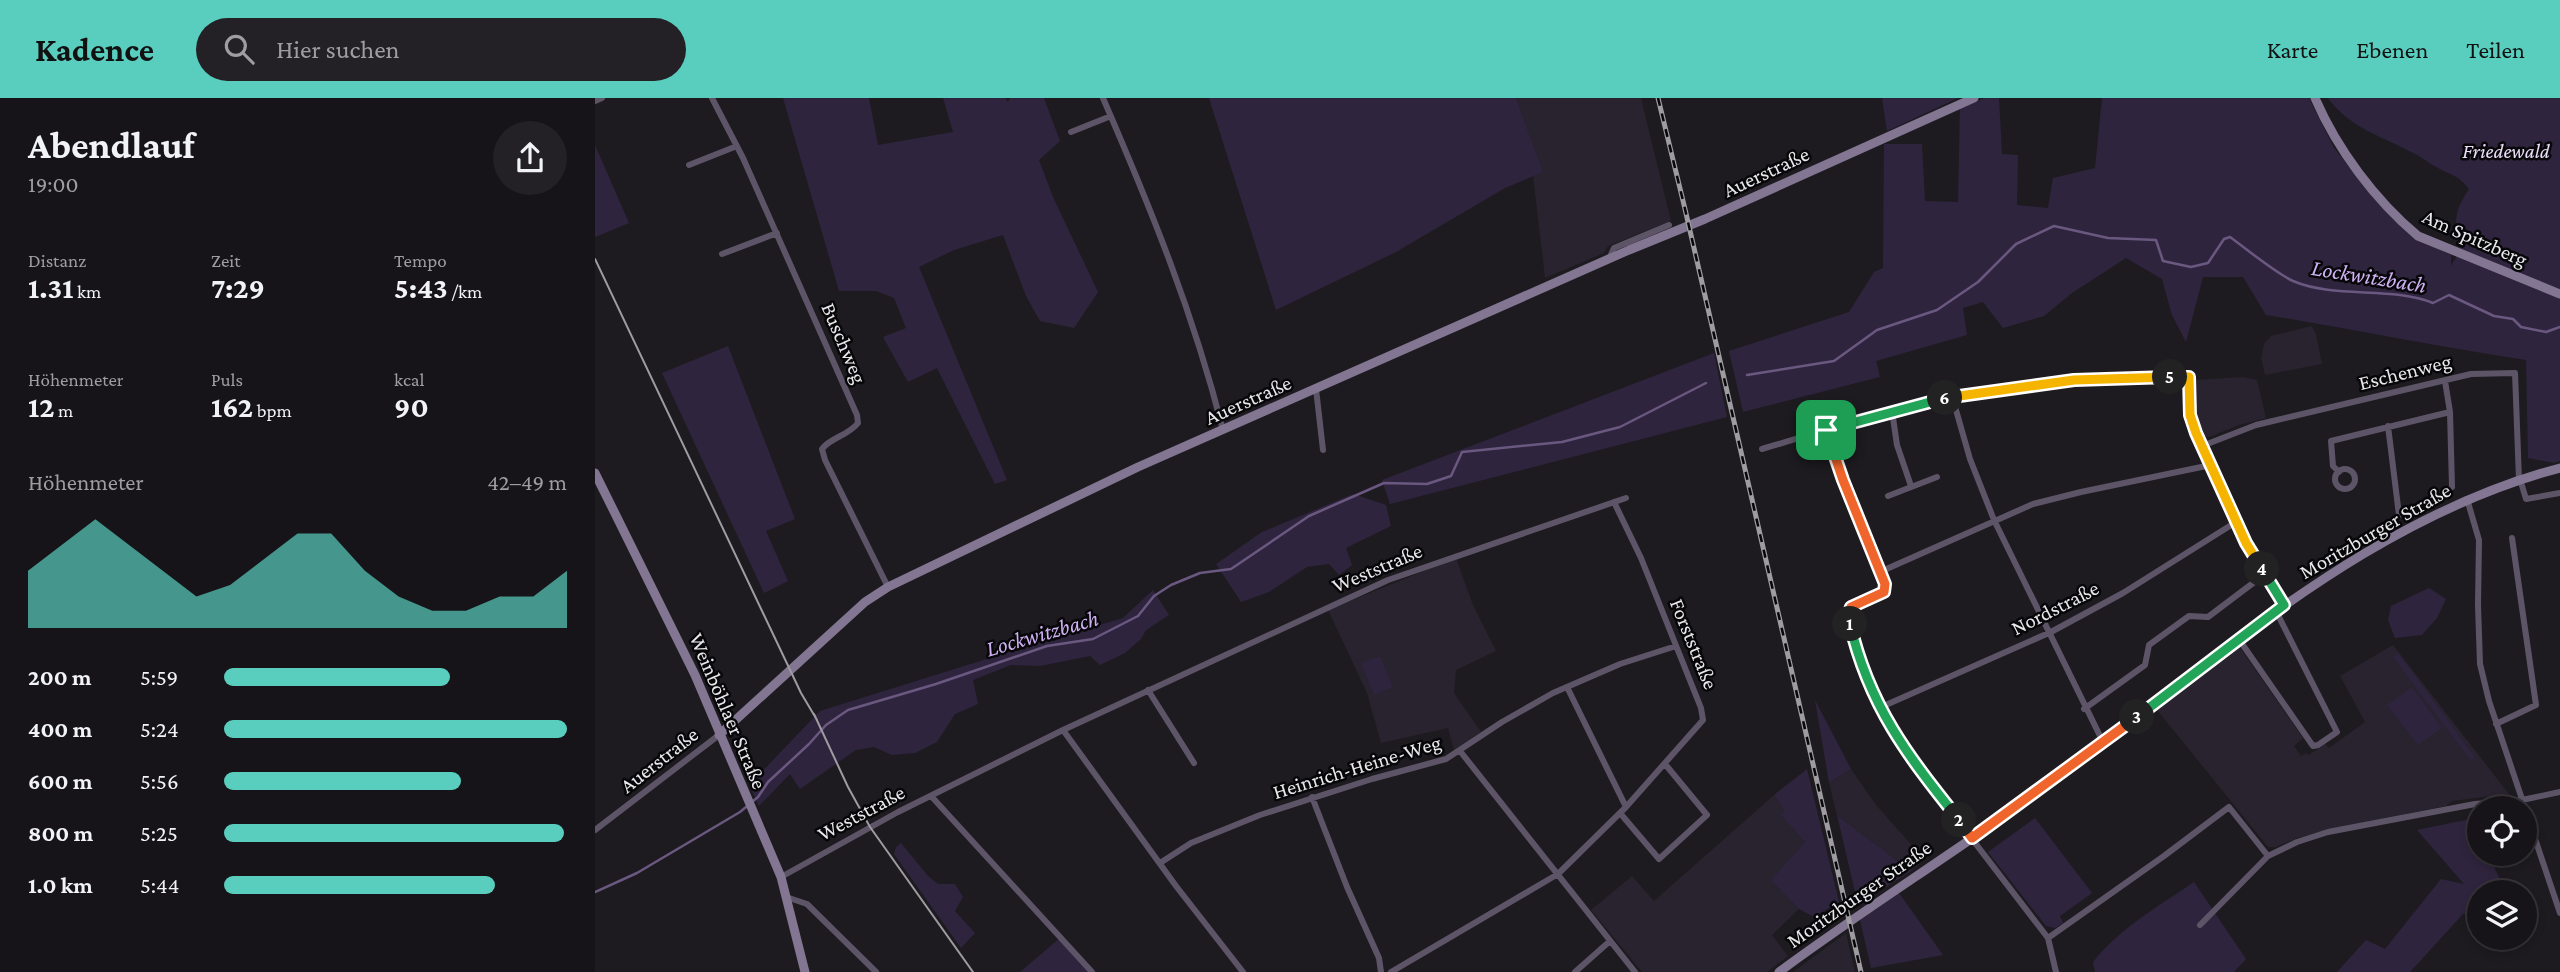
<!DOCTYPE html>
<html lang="de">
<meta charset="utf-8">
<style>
:root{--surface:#161418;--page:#232125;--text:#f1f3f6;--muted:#9e9ea2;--line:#353337;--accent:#59cebe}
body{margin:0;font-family:"Crimson Pro",serif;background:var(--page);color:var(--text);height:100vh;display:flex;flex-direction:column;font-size:26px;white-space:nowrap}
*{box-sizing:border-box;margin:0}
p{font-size:23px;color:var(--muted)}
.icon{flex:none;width:38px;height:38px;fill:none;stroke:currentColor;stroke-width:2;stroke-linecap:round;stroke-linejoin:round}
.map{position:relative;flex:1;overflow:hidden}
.panel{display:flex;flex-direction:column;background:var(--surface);width:595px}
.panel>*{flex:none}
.buttons{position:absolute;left:1872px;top:698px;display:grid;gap:14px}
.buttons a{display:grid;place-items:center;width:70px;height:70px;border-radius:50%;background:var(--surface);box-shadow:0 4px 10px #0003,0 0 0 2px var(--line);font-size:35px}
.pin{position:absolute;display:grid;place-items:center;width:60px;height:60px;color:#fff;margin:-30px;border-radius:14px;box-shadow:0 4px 10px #0006}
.km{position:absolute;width:35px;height:35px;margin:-18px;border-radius:50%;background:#222;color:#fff;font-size:19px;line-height:35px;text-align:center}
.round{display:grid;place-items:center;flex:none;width:74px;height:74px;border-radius:37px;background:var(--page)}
.headline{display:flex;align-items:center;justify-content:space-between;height:119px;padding:0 28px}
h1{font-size:38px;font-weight:700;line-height:52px}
.metrics{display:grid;grid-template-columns:repeat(3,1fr);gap:10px;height:119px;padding:7px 28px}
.metrics div{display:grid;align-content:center}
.metrics b{font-size:30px;font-weight:700}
.metrics small{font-size:19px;font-weight:400}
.metrics p{font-size:19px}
.chart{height:196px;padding:14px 28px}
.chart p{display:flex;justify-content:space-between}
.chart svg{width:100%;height:126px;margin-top:7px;fill:var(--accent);opacity:.7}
ul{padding:0 28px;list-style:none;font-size:23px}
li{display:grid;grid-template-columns:112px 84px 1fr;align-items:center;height:52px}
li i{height:18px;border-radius:9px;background:var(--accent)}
header{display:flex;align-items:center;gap:42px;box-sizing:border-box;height:98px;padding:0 35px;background:var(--accent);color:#111}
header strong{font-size:33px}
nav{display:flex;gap:38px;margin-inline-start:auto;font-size:24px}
.search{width:490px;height:63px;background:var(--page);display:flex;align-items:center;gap:18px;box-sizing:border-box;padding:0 24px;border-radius:38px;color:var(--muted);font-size:26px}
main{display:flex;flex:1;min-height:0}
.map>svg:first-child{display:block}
.built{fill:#28232e}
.green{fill:#2f243d}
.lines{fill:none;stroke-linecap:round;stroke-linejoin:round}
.stream{stroke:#6a5881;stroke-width:2.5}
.street{stroke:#5d5567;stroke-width:6}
.secondary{stroke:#827692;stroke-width:9}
.tram{stroke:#9e9ca0;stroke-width:2}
.rail-casing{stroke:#9e9ca0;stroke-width:5}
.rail{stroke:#070608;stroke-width:2.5;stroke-dasharray:8;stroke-linecap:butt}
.split-1-casing{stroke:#fff;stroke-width:14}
.split-2-casing{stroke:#fff;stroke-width:14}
.split-3-casing{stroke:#fff;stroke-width:14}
.split-4-casing{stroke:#fff;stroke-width:14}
.split-5-casing{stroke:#fff;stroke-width:14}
.split-6-casing{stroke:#fff;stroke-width:14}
.split-7-casing{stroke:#fff;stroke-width:14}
.split-1{stroke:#f0652b;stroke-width:9}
.split-2{stroke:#22a559;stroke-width:9}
.split-3{stroke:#f0652b;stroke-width:9}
.split-4{stroke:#22a559;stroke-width:9}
.split-5{stroke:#f5b400;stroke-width:9}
.split-6{stroke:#f5b400;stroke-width:9}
.split-7{stroke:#22a559;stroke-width:9}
.labels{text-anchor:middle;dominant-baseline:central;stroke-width:5;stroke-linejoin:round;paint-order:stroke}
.park-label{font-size:21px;font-style:italic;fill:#e9defa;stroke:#070608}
.street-label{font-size:21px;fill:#e9e8eb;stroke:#070608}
.water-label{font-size:23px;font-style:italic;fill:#ceb1f3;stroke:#070608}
</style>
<header>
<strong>Kadence</strong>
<div class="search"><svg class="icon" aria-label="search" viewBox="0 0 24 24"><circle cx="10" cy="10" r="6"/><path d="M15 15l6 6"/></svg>Hier suchen</div>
<nav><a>Karte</a><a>Ebenen</a><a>Teilen</a></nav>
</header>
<main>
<section class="panel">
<div class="headline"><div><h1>Abendlauf</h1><p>19:00</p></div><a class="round"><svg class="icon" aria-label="share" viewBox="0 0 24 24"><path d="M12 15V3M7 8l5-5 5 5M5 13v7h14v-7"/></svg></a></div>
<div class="metrics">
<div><p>Distanz</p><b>1.31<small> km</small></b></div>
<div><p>Zeit</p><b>7:29</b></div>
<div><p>Tempo</p><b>5:43<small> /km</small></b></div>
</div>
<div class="metrics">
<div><p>Höhenmeter</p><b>12<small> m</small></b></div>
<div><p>Puls</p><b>162<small> bpm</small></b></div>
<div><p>kcal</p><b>90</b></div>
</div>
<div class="chart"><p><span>Höhenmeter</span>42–49 m</p>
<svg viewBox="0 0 160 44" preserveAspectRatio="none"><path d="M0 44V24L10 15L20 6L30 15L40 24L50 33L60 29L70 20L80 11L90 11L100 24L110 33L120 38L130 38L140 33L150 33L160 24V44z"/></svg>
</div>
<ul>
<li><b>200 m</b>5:59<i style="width:66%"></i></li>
<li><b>400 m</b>5:24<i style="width:100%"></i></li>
<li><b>600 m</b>5:56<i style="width:69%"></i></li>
<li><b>800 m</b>5:25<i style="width:99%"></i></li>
<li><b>1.0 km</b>5:44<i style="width:79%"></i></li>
</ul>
</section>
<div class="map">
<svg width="1965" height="874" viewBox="0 0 1965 874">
<rect width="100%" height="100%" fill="#1d1b20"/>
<path class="built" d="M921 0H1046L1076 123 1013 148 1009 155 950 180 938 78 947 74Z
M1717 228 1721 236 1727 266 1670 277 1666 260 1669 246 1676 238Z
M1649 279 1662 282 1671 320 1644 327 1614 339 1608 338 1603 332 1600 317 1597 298 1598 282Z
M861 460 878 507 901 553 861 572 859 595 886 634 859 652 853 630 786 645 772 595 733 512Z
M1643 547 1708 640 1699 648 1706 658 1711 655 1714 657 1730 646 1734 650 1770 624 1745 578 1798 547 1914 696 1857 703 1851 708 1746 729 1702 740 1681 749H1673L1562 612Z
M1256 671 1281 707 1330 762 1316 773 1242 717 1234 685Z
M1179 697 1191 713 1187 717 1210 744 1177 782 1204 811 1177 837 1193 858 1172 874H1047L996 812 1037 778 1059 803Z
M1251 835 1260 874H1198Z"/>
<path class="green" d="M188 0H274L283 47 358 34 348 0H410L413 4 415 0H449L465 43 444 62 458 99 503 194 479 230 445 223 431 198 408 137 359 152 324 169 412 382 400 386 342 270 313 284 288 239 311 230 299 200 281 193H244Z
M614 0H921L948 74 910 90 801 154 681 212Z
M1287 0H1363L1292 33Z
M1390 0H1404L1407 56 1423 57 1422 107 1453 110 1458 80 1500 70 1507 0H1714L1739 50 1755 70 1825 142 1856 157V168L1873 139 1863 136C1858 117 1864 107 1874 91 1863 77 1858 78 1843 70 1835 66 1828 60 1820 56 1789 39 1754 30 1733 0H1965V363L1959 365 1933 360 1931 262C1844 249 1758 231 1671 217L1648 179H1608L1591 244 1577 217 1567 181 1531 160 1477 195 1449 218 1408 230 1388 204 1368 210 1372 237 1281 263 1285 279 1148 314 1134 253 1254 214 1279 174 1288 170 1289 46H1327L1330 103 1363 104 1365 9Z
M0 47 34 125 0 139Z
M133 248 200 421 171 433 193 483 169 495 67 275Z
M1119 255 1132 319 795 406 787 382Z
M758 396 791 407 796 428 751 450 757 467 744 477 734 466 712 469 674 494 646 504 621 466 667 434Z
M1834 490 1851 501 1842 520 1827 537 1800 540 1793 522 1796 508Z
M558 492 574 517 551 532 546 541 530 555 505 567 495 558 445 568 416 567 378 582 383 606 360 616 342 644 320 655 297 657 279 649 261 652 205 691 195 676 164 708 154 687 225 613 424 551 448 538 488 532 528 520Z
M1803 555 1880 659 1876 663 1798 559Z
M785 558 798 589 779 597 766 565Z
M1817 589 1847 630 1823 647 1792 607Z
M1220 602 1256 671 1234 685Z
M1212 671 1244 804 1219 819 1204 811 1176 782 1210 744 1186 717 1190 713 1179 697Z
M1242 717 1316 773 1263 807Z
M1885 719V756H1893L1911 794H1885V810L1868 816 1815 874H1742L1771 842 1790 851 1846 781 1869 786 1822 732Z
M1440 720 1497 795 1465 818 1468 825 1460 830 1451 828 1393 754Z
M306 745 333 778 343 786H360L368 799 360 813 380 835 366 850 299 756 301 749Z
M1599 784 1651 861 1639 874H1500L1498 864C1525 830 1564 808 1599 784Z
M1304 795 1348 857 1276 870 1265 822Z
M465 840 494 874H425Z"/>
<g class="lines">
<path class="stream" d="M1152 277 1239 263 1282 232 1342 212 1383 184 1421 146 1459 128 1513 140 1561 142 1568 163 1596 169 1613 165 1629 141 1635 139C1653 152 1679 174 1698 183 1740 201 1797 188 1838 205L1854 197 1899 218 1918 221 1926 229 1951 234 1965 229
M0 794 42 775 145 714 163 699 173 684 214 646 231 627 253 612 341 586 452 548 498 541 543 518 559 498 576 487 605 475 636 471 714 418 789 385 832 386 856 378 867 354 967 344 1025 329 1111 285"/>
<path class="street" d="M117 0 148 60 262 317 263 325C253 338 236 339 227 351L230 362 293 489
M508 0C556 111 598 214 628 332
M0 3 7 0
M476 34 516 18
M94 67 142 48
M127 156 182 135
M1014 161 1019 150 1074 127
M1850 283 1855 314 1857 389
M721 291 728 352
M1357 298 1375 361 1399 422 1508 644
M1297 313 1302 347 1316 388
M1793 328 1804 417
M1231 332 1248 382 1290 486 1289 494 1256 509 1253 518 1262 556 1292 625 1321 668 1453 840 1461 874
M1607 348 1661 327 1876 276 1920 275 1924 382
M1167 351C1229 333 1291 313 1354 299 1432 282 1514 278 1594 279L1595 316 1601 336 1651 445 1689 507
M1740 381a10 10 0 1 1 20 0a10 10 0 1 1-20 0Z
M1744 374 1738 368 1736 343 1855 314
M1925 381 1931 401 1965 395
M1293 398 1342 379
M1872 401 1884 442 1883 507 1885 566 1894 603 1930 710
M1287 473 1438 406 1486 394 1616 367
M1643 540 1718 648 1723 647 1742 634 1681 513
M972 589 1031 709
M553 592 599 665
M1284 610 1456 534 1528 495 1641 424
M1489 611 1550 567 1554 547 1594 518 1613 519 1670 476
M1901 626 1941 607 1917 440
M468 632 581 788 648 874
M865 653 1040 874
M336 698 497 874
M717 699 752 789 784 860 786 874
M1930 711 1965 815
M1025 715 1064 761 1112 717 1070 666
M0 732 124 637
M1673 758 1702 744 1733 734 1880 706 1927 702 1965 694
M565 765 596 745 665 717 777 681 851 661 907 624 958 595 1025 566 1081 548
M186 779 303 714 468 632 793 482 1031 400
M191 799 212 806 281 874
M1453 840 1569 758 1634 709 1673 758 1605 827
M796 874 963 776 1031 709 1108 622 1106 610 1046 460 1019 404
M980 874 1015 843"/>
<path class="secondary" d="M1720 0C1742 51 1780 102 1823 138L1965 196
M0 375 100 577 186 779 210 874
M124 637 270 504 293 489 543 369 1034 152 1110 121 1379 0
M1184 874C1246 828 1312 785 1376 741 1428 705 1479 666 1530 628 1552 613 1571 595 1592 579 1706 492 1825 407 1965 370"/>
<path class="tram" d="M0 161 206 595 222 622
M219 616 253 689 275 729 378 874"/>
<g class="rail-casing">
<path id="rail" d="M1063 0 1090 111 1266 874"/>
</g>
<use href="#rail" class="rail"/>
</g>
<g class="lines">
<g class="split-1-casing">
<path id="split-1" d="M1231 332 1248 382 1290 486 1289 494 1256 509 1253 518 1255 526"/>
</g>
<g class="split-2-casing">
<path id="split-2" d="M1255 526C1274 608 1313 658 1364 722"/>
</g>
<g class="split-3-casing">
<path id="split-3" d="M1364 722 1377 740 1542 619"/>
</g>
<g class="split-4-casing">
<path id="split-4" d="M1542 619 1689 507 1667 471"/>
</g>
<g class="split-5-casing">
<path id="split-5" d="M1575 279H1594L1595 317 1601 335 1651 445 1667 471"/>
</g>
<g class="split-6-casing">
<path id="split-6" d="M1350 300 1479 282 1575 279"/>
</g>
<g class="split-7-casing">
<path id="split-7" d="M1231 332 1350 300"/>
</g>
<use href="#split-1" class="split-1"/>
<use href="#split-2" class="split-2"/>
<use href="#split-3" class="split-3"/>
<use href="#split-4" class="split-4"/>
<use href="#split-5" class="split-5"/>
<use href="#split-6" class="split-6"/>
<use href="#split-7" class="split-7"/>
</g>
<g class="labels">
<g class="park-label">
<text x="1911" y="53">Friedewald</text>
</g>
<g class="street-label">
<text transform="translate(1171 74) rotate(-25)">Auerstraße</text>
<text transform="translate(1880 140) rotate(24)">Am Spitzberg</text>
<text transform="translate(249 245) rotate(67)">Buschweg</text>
<text transform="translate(1810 274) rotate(-14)">Eschenweg</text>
<text transform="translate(653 302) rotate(-24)">Auerstraße</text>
<text transform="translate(1780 433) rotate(-30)">Moritzburger Straße</text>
<text transform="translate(782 470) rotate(-23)">Weststraße</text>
<text transform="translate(1460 510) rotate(-27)">Nordstraße</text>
<text transform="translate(1099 546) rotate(68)">Forststraße</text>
<text transform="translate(133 613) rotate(67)">Weinböhlaer Straße</text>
<text transform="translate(64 662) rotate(-38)">Auerstraße</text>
<text transform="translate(762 669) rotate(-17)">Heinrich-Heine-Weg</text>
<text transform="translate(266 715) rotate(-28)">Weststraße</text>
<text transform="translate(1264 796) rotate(-35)">Moritzburger Straße</text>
</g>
<g class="water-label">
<text transform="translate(1774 178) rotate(9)">Lockwitzbach</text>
<text transform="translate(447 535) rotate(-16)">Lockwitzbach</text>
</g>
</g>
</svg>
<div class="buttons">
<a><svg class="icon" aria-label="locate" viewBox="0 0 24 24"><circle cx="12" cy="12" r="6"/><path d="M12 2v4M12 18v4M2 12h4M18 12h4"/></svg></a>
<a><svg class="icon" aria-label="layers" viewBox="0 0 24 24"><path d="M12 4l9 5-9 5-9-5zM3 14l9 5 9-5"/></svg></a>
</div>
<div class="pin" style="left:1231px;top:332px;background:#1e9e55"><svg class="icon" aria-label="arrive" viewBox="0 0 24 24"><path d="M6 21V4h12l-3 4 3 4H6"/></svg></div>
<b class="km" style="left:1255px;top:526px">1</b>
<b class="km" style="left:1364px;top:722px">2</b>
<b class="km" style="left:1542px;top:619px">3</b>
<b class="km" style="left:1667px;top:471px">4</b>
<b class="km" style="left:1575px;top:279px">5</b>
<b class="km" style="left:1350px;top:300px">6</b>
</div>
</main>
